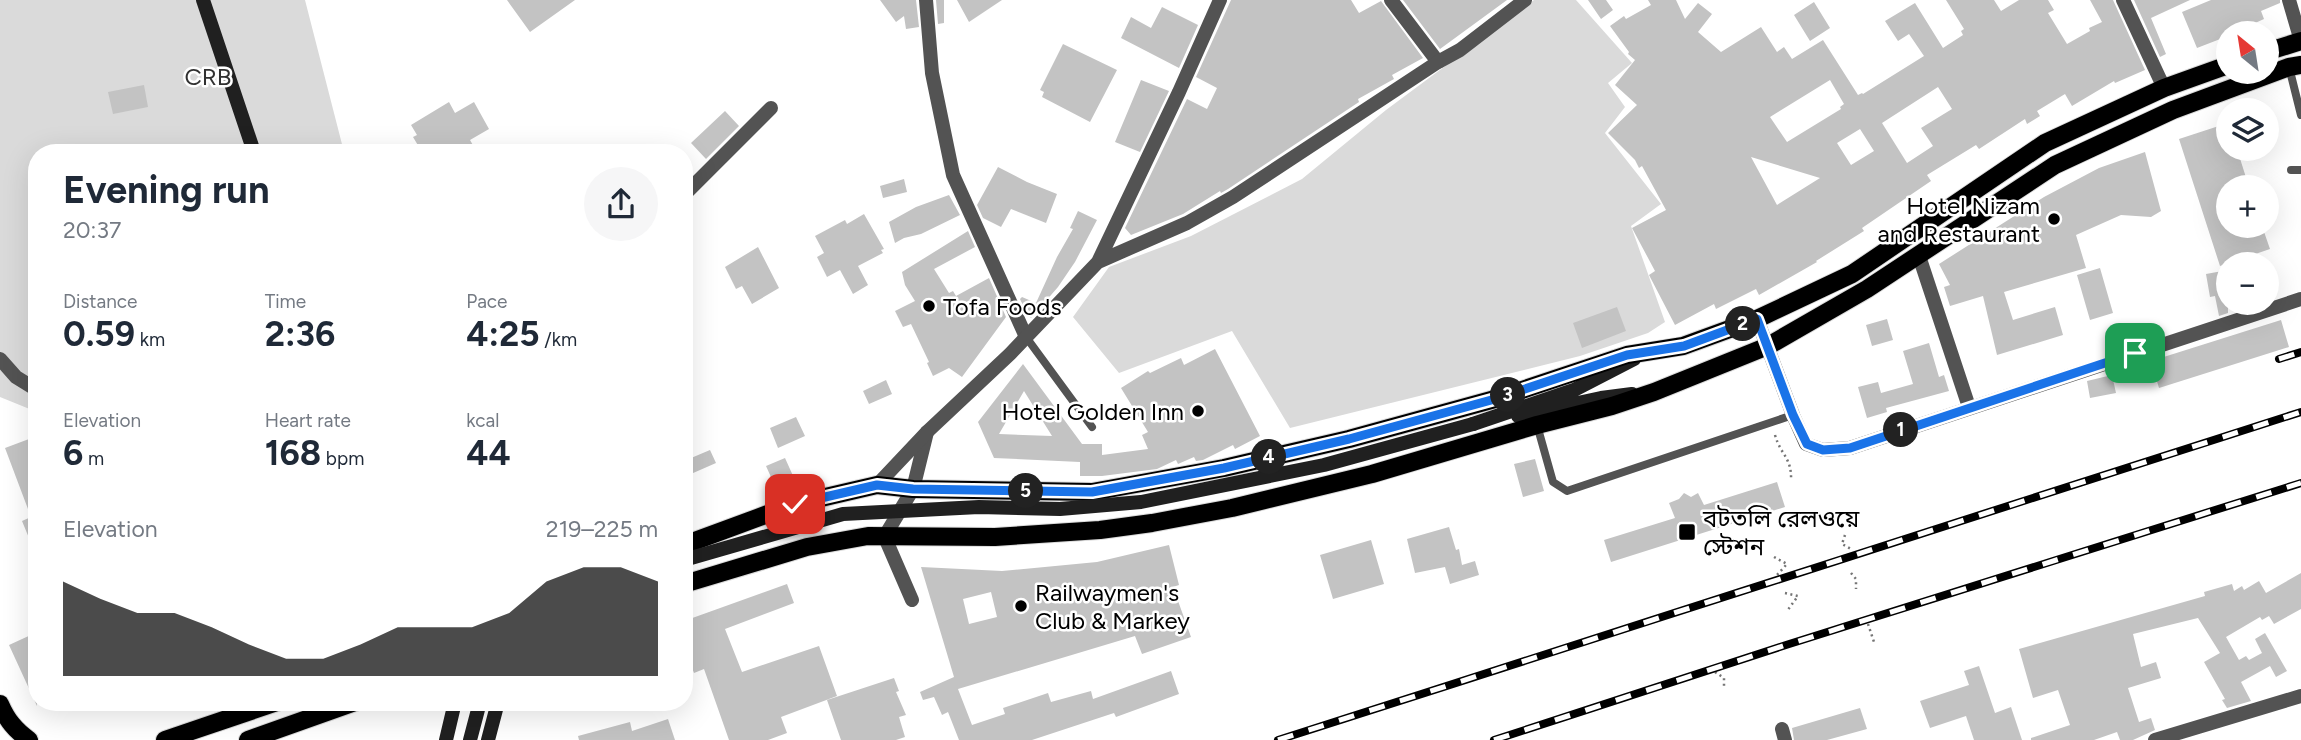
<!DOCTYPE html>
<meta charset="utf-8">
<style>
:root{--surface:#fff;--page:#f6f6f7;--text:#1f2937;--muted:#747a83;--accent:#000}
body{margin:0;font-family:Figtree,"Noto Sans Bengali",sans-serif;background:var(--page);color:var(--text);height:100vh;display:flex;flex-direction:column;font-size:26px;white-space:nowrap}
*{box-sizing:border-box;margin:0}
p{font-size:23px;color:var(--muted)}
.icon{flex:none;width:38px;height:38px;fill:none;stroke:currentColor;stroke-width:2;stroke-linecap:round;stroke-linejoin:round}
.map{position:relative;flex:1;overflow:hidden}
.side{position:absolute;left:28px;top:144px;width:665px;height:567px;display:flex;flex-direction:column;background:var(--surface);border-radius:28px;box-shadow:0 7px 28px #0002}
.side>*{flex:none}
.needle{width:46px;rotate:330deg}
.tools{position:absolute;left:2216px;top:21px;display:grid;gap:14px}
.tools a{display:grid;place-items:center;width:63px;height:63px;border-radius:50%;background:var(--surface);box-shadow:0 7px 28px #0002;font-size:35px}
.pin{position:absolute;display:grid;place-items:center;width:60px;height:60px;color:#fff;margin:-30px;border-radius:14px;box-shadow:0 4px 10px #0006}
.km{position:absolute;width:35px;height:35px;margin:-18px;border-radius:50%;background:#222;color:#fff;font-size:19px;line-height:35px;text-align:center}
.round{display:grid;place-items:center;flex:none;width:74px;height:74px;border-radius:37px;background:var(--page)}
.summary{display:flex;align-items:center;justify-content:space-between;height:119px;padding:0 35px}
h1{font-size:38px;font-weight:700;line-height:52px}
.metrics{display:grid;grid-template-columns:repeat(3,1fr);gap:10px;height:119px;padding:7px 35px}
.metrics div{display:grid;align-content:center}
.metrics b{font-size:35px;font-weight:700}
.metrics small{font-size:19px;font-weight:400}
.metrics p{font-size:19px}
.chart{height:196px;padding:14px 35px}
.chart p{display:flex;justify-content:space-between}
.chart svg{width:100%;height:126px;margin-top:7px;fill:var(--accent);opacity:.7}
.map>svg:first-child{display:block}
.green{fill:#dadada}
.building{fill:#c3c3c3;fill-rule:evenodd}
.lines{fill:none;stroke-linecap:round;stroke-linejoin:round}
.primary-casing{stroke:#dbdbdb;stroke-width:20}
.path{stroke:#757575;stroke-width:2.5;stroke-dasharray:2 3.5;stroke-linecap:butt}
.service{stroke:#535353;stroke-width:8}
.minor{stroke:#535353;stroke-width:14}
.tertiary{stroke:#535353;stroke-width:14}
.secondary{stroke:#202020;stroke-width:14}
.primary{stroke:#000;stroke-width:18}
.rail-casing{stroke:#000;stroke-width:8}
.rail{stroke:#fff;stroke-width:5;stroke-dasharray:16;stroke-linecap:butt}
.secondary-bridge{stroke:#202020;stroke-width:14}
.route-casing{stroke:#fff;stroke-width:14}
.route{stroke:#1a73e8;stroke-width:9}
.poi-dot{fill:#000;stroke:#fff;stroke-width:2.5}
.labels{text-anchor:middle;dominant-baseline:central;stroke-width:5;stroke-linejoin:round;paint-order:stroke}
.park-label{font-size:24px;fill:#313131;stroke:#fff}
.poi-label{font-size:24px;fill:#000;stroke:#fff;text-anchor:start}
</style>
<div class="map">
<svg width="2301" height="740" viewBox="0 0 2301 740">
<rect width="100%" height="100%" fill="#fff"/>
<path class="green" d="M0 0H305L344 152H37V412L0 397Z
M1534 0H1576L1632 63 1608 83 1625 107 1605 133 1661 204 1631 226 1665 322 1648 333 1580 356 1290 428 1232 331 1119 373 1073 317 1109 267 1191 236 1302 179 1386 110Z"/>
<path class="building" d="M507 0H575L530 32Z
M880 0H916L919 27 906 29 904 16 896 22Z
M936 0H944V23L938 24Z
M957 0H1002L969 22Z
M1231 0H1351L1359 13 1381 1 1423 58 1392 75 1394 79 1358 99 1359 102 1228 189 1221 193 1220 191 1183 214 1131 235 1125 228 1187 99 1207 109 1217 88 1196 77Z
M1403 0H1507L1440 49Z
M1588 0H1606L1613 10 1601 19Z
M1648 0H1676L1685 19 1698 3 1712 14 1698 32 1721 52 1761 27 1777 52 1784 47 1792 59 1823 40 1858 95 1862 93 1863 94 1924 56 1909 34 1898 41 1885 21 1915 3 1943 48 1963 35 1961 31 1964 29 1946 0H1994L2001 11 2019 0H2048L2054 10 2048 13 2067 44 2090 31 2089 28 2102 22 2090 0H2113L2145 70 2115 83 2114 81 2072 106 2065 94 2037 111 2040 116 2027 124 2025 119 1979 149 1976 145 1927 175 1931 181 1862 228 1864 231 1816 261 1817 262 1759 295 1756 289 1716 309 1714 304 1675 325 1649 275 1655 271 1632 228 1666 210 1642 166 1639 168 1635 160 1608 133 1637 105 1615 85 1635 60 1628 54 1629 52 1610 26 1624 16 1626 19 1651 5ZM1830 80 1844 104 1840 107 1841 109 1787 142 1770 117ZM1938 87 1952 109 1921 128 1933 146 1907 163 1882 123ZM1860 129 1874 151 1851 165 1837 143ZM1751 157 1820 178 1777 205Z
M2134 0H2190L2151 18 2166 54 2160 57Z
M2211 0H2280V3L2261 11 2264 19 2233 33H2228V36L2197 48 2182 12Z
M1814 2 1830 28 1810 41 1794 15Z
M1162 7 1198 25 1179 68 1121 38 1131 17 1151 28Z
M1063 44 1117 70 1090 122 1042 97 1044 92 1040 90Z
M1141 80 1169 91 1140 152 1115 142Z
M144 85 148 107 113 114 108 92Z
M449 102 455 113 474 102 489 129 470 140 474 147 466 152H422L413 137 417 135 411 125Z
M725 111 739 126 706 159 691 143Z
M2228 123V149H2237L2249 187H2228V226H2262L2270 249 2220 266 2179 139Z
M2145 152 2161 211 2151 217 2121 215 2076 235 2086 268 2004 292 2013 320 2055 307 2063 335 1997 355 1983 296 1950 306 1944 287 1950 285 1939 264 2044 197 2099 168Z
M998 167 1027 182 1057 194 1046 223 1011 209 1001 227 983 218 977 205Z
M904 179 907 192 883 198 880 186Z
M949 195 960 215 921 234 904 238 895 243 889 222 916 207Z
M1078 211 1097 220 1075 262 1058 287 1031 318 1027 315 1020 299 1022 297 1036 303 1057 257 1073 229 1070 228Z
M864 214 884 249 881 250 883 253 858 266 868 285 853 294 840 270 827 277 817 257 824 253 815 236 845 220 847 224Z
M968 231 975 247 934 269 949 293 953 291 956 296 989 278 1006 317 962 377 949 368 933 376 927 363 929 362 911 324 903 327 895 311 915 301 905 285 902 272Z
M758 247 779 288 752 304 742 286 736 289 725 267Z
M2100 268 2113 313 2090 320 2077 275Z
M2228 270V313L2219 316 2215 296 2210 297 2206 274Z
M1617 307 1626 331 1582 348 1573 323Z
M1887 319 1893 340 1872 346 1866 325Z
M2281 320 2289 347 2159 388 2151 361Z
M1929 343 1939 377 1944 375 1949 391 1886 408 1887 412 1867 418 1858 387 1878 382 1881 393 1913 384 1903 351Z
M1215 349 1260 436 1235 449 1233 445 1203 460 1196 461 1194 457 1178 464 1176 460 1157 469 1102 476H1080V462L994 458 978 422 1023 364 1082 444H1102V455L1148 449 1142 435 1148 432 1121 388 1148 371 1150 373 1181 358 1184 365ZM1024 391 1052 436 999 434Z
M2112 375 2116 393 2090 398 2087 381Z
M886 380 892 394 869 404 863 391Z
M796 417 805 436 778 448 770 428Z
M37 436V555H36L22 521 31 517 5 448Z
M710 450 716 463 684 477V461Z
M785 458 794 478 775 486 766 466Z
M1535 459 1544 491 1523 497 1514 464Z
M1777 482 1785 507 1611 562 1604 540 1675 518 1669 503 1679 499 1684 493 1691 497 1698 493 1704 505Z
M1449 527 1456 550 1459 549 1462 565 1475 561 1479 575 1450 584 1445 567 1415 573 1407 539Z
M1371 540 1384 584 1333 599 1320 555Z
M1169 545 1179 585 1173 587 1191 637 1142 654 1135 636 958 689 972 725 1005 714 1003 708 1048 693 1051 702 1091 691 1093 699 1171 671 1179 694 1116 717 1114 713 1032 740H959L948 712 942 715 934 697 923 700 920 692 954 677 921 567 1002 571 1097 562ZM991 592 997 617 969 624 963 599Z
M2301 573V609L2274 624 2269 616 2262 620 2260 617 2226 637 2239 660 2246 656 2249 660 2262 653 2255 639 2265 633 2287 671 2276 677 2270 666 2241 682 2251 701 2227 708 2222 700 2225 699 2204 662 2220 653 2198 618 2133 634 2141 667 2156 662 2161 678 2128 688 2139 722 2151 718 2155 730 2133 740H2120L2117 732 2094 740H2031V738L2070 725 2058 690 2033 698 2019 649 2205 596 2204 592 2232 584 2234 591 2242 586 2244 590 2259 581 2266 593Z
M787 584 794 603 725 629 742 672 819 646 837 696 781 717 787 733 768 740H729L704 669 694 673 684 648V621Z
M33 634 37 643V706L9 645Z
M1979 666 1995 713 2011 707 2022 740H1974L1966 716 1930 728 1920 701 1969 685 1964 671Z
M894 678 899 691 896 692 906 715 899 717 905 737 896 740H841L827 700Z
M1860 708 1867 729 1827 740H1794L1792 728Z
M668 719 675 740H579L578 736 630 722 632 731Z"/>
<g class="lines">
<g class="primary-casing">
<path id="primary" d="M2266 52 2301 41
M684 545 795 504 877 485 913 489 1092 492 1224 468 1349 439 1495 399 1627 355 1683 346 1757 319 1852 274 2045 143 2164 88 2228 65
M684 584 807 547 868 536 995 537 1100 530 1152 523 1232 508 1372 474 1537 425 1612 406 1654 392 1768 346 1867 289 2055 165 2173 110 2289 67 2301 65
M0 704C7 720 15 730 29 740
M165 740 277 702
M248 740 355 702"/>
</g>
<path class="path" d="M1775 435C1781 456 1792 457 1791 481
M1845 535 1842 544 1851 549
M1774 557 1787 564 1777 575
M1851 573 1856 579V589
M1785 593 1798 596 1787 611
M1868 624 1874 642
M1715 672 1724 678V689"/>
<path class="service" d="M2289 67 2301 115
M2291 170H2301
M1026 337 1092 427
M1537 425 1553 482 1567 491 1793 415"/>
<path class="minor" d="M926 0 932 73 953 175 1026 337
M1391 0 1438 62
M2123 0 2164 88
M2289 0 2301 41
M684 195 771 108
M1919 256 1969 407
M1757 319 1793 415 1806 444 1823 450 1850 448 2301 299
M0 359 16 377 37 390
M912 600 886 540V534L913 489 927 432
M1782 729 1785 740
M2155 740 2301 696"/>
<path class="tertiary" d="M1098 262 1187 223 1233 197 1438 62 1460 50 1525 0
M877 485 927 432 1010 354 1098 262 1179 92 1220 0"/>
<path class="secondary" d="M203 0 254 152
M1518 416 1601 398 1632 394
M1473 424 1574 390 1634 359
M446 740 455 702
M470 740 480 702
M488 740 498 702"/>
<use href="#primary" class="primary"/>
<g class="rail-casing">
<path id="rail" d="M2279 359 2301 352
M1278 740 2301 412
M1494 740 1786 645 2301 483"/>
</g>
<use href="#rail" class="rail"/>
<path class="secondary-bridge" d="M684 560 843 514 979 507 1060 509 1141 502 1324 465 1473 424"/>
</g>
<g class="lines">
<g class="route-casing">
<path id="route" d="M795 504 877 485 913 489 1092 492 1224 468 1349 439 1495 399 1627 355 1684 346 1757 319 1793 415 1807 444 1823 450 1850 448 2135 353"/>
</g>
<use href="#route" class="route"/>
</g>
<g class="poi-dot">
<circle cx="2054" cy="219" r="7"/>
<circle cx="929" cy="306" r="7"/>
<circle cx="1198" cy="411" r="7"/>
<rect x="1678" y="523" width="18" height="18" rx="3.5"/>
<circle cx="1021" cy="606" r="7"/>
</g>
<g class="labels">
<g class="park-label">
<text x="208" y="76">CRB</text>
</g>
<g class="poi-label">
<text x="2040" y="205" text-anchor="end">Hotel Nizam<tspan x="2040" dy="28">and Restaurant</tspan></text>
<text x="943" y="306">Tofa Foods</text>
<text x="1184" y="411" text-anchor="end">Hotel Golden Inn</text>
<text x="1703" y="518">বটতলি রেলওয়ে<tspan x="1703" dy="28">স্টেশন</tspan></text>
<text x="1035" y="592">Railwaymen's<tspan x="1035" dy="28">Club &amp; Markey</tspan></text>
</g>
</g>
</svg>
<div class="tools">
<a><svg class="needle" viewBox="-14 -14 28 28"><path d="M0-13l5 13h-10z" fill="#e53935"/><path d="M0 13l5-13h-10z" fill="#747a83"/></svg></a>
<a><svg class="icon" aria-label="layers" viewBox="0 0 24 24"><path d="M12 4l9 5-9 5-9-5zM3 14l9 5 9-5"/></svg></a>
<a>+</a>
<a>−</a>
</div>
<div class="pin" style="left:2135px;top:353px;background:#1e9e55"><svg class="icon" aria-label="arrive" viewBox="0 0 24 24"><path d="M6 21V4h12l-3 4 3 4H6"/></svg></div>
<div class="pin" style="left:795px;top:504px;background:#d93025"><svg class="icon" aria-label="check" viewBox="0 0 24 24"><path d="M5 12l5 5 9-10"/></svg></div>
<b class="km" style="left:1901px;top:430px">1</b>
<b class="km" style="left:1743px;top:324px">2</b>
<b class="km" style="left:1508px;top:395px">3</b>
<b class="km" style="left:1269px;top:457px">4</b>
<b class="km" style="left:1026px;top:491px">5</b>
<section class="side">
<div class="summary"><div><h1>Evening run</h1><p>20:37</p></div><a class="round"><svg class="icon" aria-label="share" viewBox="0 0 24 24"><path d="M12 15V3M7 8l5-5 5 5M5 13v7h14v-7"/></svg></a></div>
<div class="metrics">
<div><p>Distance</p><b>0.59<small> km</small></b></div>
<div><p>Time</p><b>2:36</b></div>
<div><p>Pace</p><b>4:25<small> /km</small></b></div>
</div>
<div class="metrics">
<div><p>Elevation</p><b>6<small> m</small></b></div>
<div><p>Heart rate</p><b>168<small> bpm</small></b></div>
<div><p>kcal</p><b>44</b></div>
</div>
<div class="chart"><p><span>Elevation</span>219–225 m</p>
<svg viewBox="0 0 160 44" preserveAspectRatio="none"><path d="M0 44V11L10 17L20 22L30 22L40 27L50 33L60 38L70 38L80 33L90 27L100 27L110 27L120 22L130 11L140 6L150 6L160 11V44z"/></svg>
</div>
</section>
</div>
